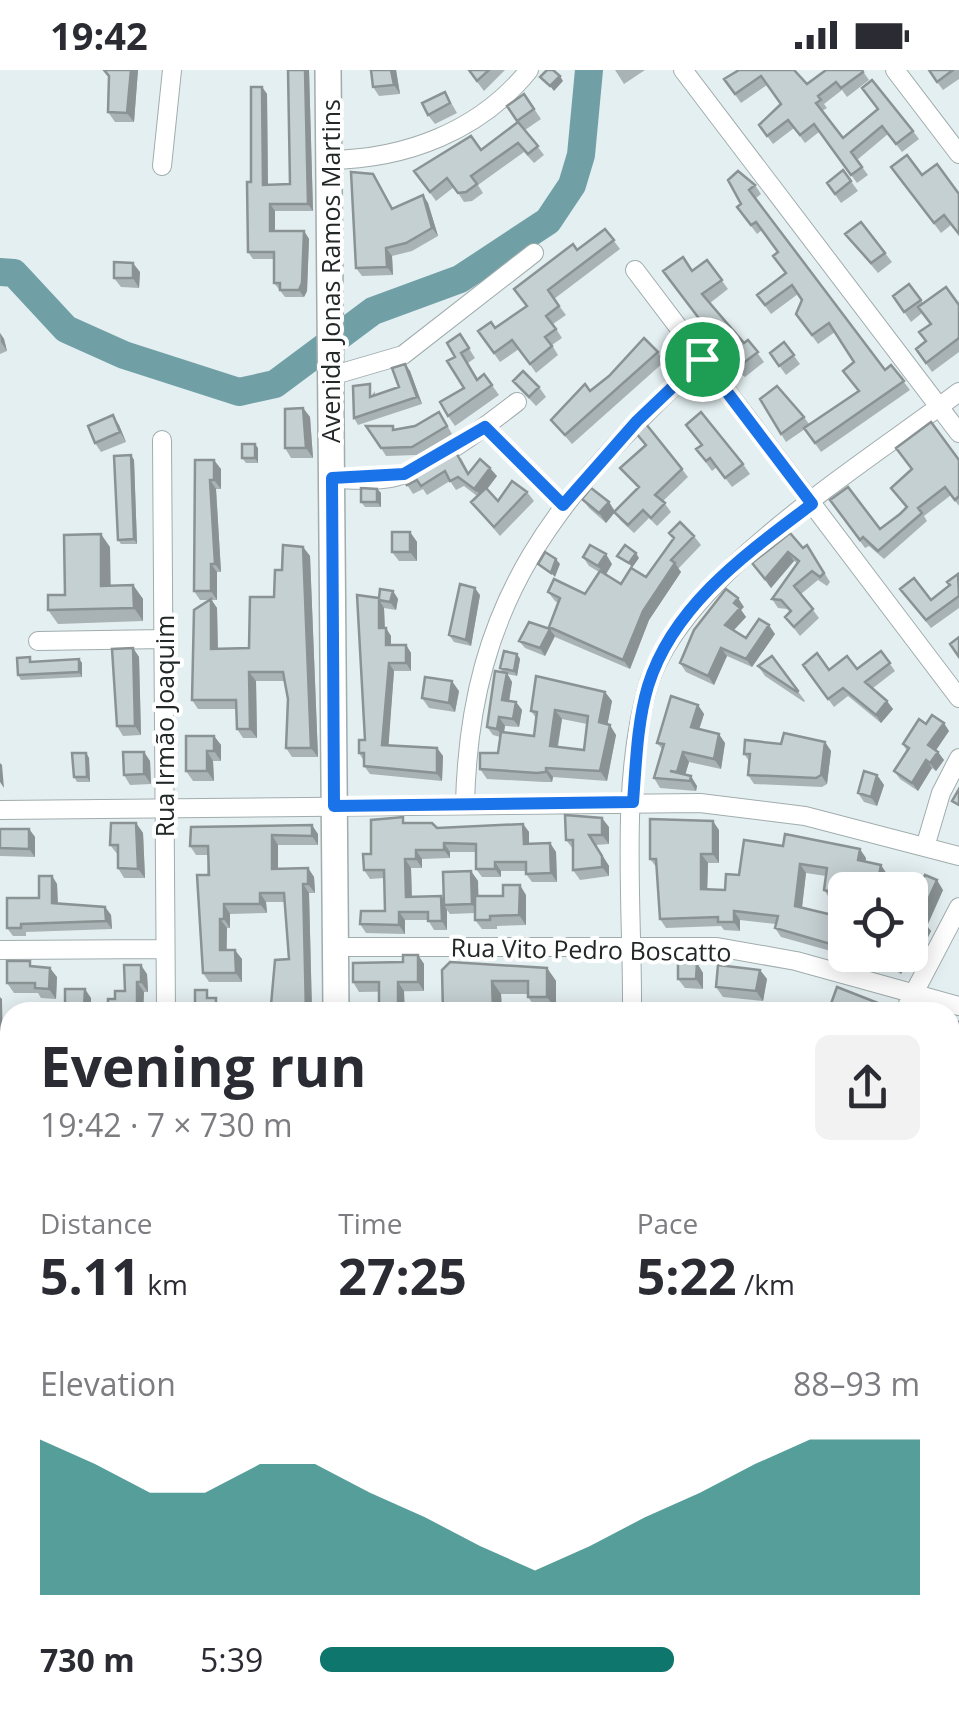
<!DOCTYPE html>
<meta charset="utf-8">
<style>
:root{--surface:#fff;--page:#f2f2f3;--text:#2b2b33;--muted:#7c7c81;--accent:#0f766e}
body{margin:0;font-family:"Open Sans",sans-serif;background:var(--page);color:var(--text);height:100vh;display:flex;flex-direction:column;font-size:38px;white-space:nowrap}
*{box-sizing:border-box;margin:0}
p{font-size:32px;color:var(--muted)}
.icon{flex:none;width:55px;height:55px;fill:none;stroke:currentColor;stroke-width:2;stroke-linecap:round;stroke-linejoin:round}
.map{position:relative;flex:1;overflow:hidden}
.panel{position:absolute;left:0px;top:932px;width:960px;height:718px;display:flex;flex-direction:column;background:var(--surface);border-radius:30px 30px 0 0;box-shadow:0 5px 25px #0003}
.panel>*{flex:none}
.tools{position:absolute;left:828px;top:802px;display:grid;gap:20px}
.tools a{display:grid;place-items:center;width:100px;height:100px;border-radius:15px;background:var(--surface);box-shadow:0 5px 25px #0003;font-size:50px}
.pin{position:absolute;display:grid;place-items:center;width:85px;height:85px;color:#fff;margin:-42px;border:5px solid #fff;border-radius:50%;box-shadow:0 2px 10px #0007}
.round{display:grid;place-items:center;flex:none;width:105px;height:105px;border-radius:15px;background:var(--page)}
.head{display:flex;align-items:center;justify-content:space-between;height:170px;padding:0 40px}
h1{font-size:55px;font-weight:700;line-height:75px}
.stats{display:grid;grid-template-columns:repeat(3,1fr);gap:15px;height:170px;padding:10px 40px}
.stats div{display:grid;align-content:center}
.stats b{font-size:50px;font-weight:700}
.stats small{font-size:28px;font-weight:400}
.stats p{font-size:28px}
.chart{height:280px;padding:20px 40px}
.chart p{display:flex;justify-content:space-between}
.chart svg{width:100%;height:180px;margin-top:10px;fill:var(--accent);opacity:.7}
ul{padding:0 40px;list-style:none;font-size:32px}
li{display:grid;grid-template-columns:160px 120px 1fr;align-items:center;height:75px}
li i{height:25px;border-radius:12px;background:var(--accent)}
.status{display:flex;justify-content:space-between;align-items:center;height:70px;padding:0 50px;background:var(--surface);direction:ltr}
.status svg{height:28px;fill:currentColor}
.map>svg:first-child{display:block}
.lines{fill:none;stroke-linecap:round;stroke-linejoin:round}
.river{stroke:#70a0a6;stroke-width:28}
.minor-casing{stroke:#a1acad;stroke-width:20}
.secondary-casing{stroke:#a1acad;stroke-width:28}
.path{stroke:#9ba4a5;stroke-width:2.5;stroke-dasharray:10 5;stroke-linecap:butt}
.minor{stroke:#fff;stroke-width:18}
.secondary{stroke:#fff;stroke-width:25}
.wall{fill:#a9b3b5;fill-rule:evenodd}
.shaded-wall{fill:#8a9293}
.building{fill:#c5d0d2;stroke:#8a9293;stroke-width:2.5;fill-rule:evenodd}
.route-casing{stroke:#fff;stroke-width:20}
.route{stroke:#1a73e8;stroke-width:12}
.labels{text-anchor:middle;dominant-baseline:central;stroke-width:8;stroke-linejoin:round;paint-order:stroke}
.street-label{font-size:25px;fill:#222727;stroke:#fff}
</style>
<div class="status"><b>19:42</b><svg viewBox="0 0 49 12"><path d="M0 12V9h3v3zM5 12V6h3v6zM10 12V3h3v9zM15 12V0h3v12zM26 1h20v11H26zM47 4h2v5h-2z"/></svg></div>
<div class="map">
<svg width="959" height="1649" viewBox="0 0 959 1649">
<rect width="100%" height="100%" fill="#e4eff1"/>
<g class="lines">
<path class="river" d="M0 202 14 203 66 259 124 285 239 322 275 314 373 241 460 209 548 151 572 115 581 85 589 0"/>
<g class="minor-casing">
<path id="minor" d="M683 0 959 363
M895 0 959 84
M329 90C406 89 480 61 529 0
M162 96 172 0
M635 200 959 628
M331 306 403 285 534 183
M162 370 166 942
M331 409C352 409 375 412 395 407 433 397 486 356 517 332
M38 571 164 569
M465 734C470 526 558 426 702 289
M0 740 700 733 805 746 959 786
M925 777 941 723 959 688
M336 877H717L796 891 959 936
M0 880 165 879
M632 942C633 841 619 713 648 616 682 505 867 392 959 322
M904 942 959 837
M0 1047H10
M950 1078 959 1080
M0 1208H10
M950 1223 959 1226
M0 1372H10
M950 1372 959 1375
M0 1635 10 1636
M32 1640 82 1649
M126 1649 130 1640
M875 1649 877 1640"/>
</g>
<g class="secondary-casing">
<path id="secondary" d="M328 0 336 942
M950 1404 959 1402
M423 1640 433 1649
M458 1649 466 1640"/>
</g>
<path class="path" d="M497 369 551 423"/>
<use href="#minor" class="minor"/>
<use href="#secondary" class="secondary"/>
</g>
<path class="wall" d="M104 0H138L134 52H115L108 42 109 8Z
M288 0H309L313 141H275V161H304L309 169 307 221 304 227H285L274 213V189H253L248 182 251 112 262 17 267 24 268 115 290 114Z
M368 0H396L400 24 379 26 373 17 371 1Z
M468 0H505L484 21Z
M615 0H645L624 14Z
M739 0 807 14 862 0 869 10 847 27 842 20 824 34 827 38 822 41 843 68 878 39 913 61 919 69 902 82 888 64 857 90 868 105 857 113 819 62 805 73 794 58 773 74 759 55 781 34 767 15 741 33 724 9Z
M928 0H959V9L943 20Z
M445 22 457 43 435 54 428 45Z
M524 24 541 49 525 60 544 85 534 93 524 82 478 115 483 123 472 131 464 132 454 117 436 131 414 101 481 80 518 52 507 36Z
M907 85 951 155 941 163 891 97Z
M843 100 858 121 841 133 827 113Z
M373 104 393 138 423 125 428 133 438 166 412 181 392 186 393 205 362 206 356 198Z
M728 110 755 115 761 124 755 129 885 300 891 295 910 320 821 382 805 359 786 372 781 364 804 347 809 354 858 321 854 292 835 262 818 274 796 244 802 230 798 224 771 244 757 225 786 204 778 182 762 160 757 164 737 137 741 134Z
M861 152 892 192 878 203 845 164Z
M605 159 620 179 554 229 566 245 553 254 562 268 552 275 558 285 536 303 519 279 500 292 478 261 495 258 526 236 577 180Z
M707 190 728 219 710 233 744 273 748 270 764 292 745 307 738 302 663 201H693Z
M140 202 139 218 121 217 114 208Z
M909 214 923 233 959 235V282L932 302 916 279 925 271 930 254 922 243 911 252 893 226Z
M0 263 4 269 7 281 0 284Z
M460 264 475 288 468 293 478 309 484 304 499 325 455 356 448 346 464 318Z
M784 272 800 294 786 305 770 283Z
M658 282 664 292 572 374 551 350 590 321Z
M405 294 410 301 422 334 358 355 354 348 375 321V325L399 317Z
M513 311 539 317 546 327 536 336Z
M303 338 310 347 313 388H291L285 378Z
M444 350 452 364 417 385 386 386 381 378 395 359Z
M119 355 126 372 101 382 95 373Z
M636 363 682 399 688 407 663 431 671 442 657 456 649 448 634 463 620 450 615 442 606 453 589 438 582 429 609 432 615 441 638 418 620 398 645 375Z
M258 378V393H246L242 388Z
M696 379 743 394 750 404 732 417 717 397 712 401Z
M131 385 134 390 137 474H121L118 470Z
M461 388 469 403 497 406 487 419 498 431 527 422 534 431 500 466 471 432 477 426 464 416 456 420 450 411 427 425 423 419 413 424 402 407Z
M195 390 221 399V419H216L221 502H217V530H211L217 538 218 579 249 578 274 527 282 500 303 477 310 486 318 687H292L286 678 288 629 284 611H256L257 668H243L237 659 236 639H198L192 630 210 530H200L194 521Z
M959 390V436L951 425 924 446 927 451 884 489 869 476 865 478 830 430 880 459 906 438 891 418Z
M377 419 381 423V437H365L361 432Z
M410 462 417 472V491H399L392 482Z
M669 463 694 466 701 475 678 499 681 502 649 550 630 599 555 567 549 557 558 533 555 531 548 522 585 524 599 502 589 496 583 487 612 494 606 504 621 514 646 507 674 469Z
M110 477V516L133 515 143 529V551L58 554 48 540 65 525Z
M803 478 813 484 830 512 827 516 818 510 801 524 819 548 800 566 785 547 790 542 787 539 778 538 772 529 797 493 794 491 771 518 752 493Z
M959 505V538L931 558 900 519 931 530 950 515Z
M393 521 398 529 396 540 384 538 385 558 391 566V575H406L411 583V601H394L388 676 437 678 443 686 442 711 370 704 364 696V691L359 683 365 670 379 528Z
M480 525 471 576 454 572 449 565Z
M744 537 741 540 746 547 734 560 746 568 775 564 752 597 727 586 714 615 686 602 680 593Z
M555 566 545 586 525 578 519 571Z
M133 578 139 587 141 665 123 666 117 656Z
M881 581 895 601 873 618 893 639 881 653 848 626 834 637 803 595 829 600 857 599Z
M517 584 520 589 517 606 507 604 512 612 509 631 516 632 522 640 519 657 505 656 504 662 534 666 536 648 531 641 605 622 612 631 607 655 616 665 607 711 553 707 552 712H544L487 709 480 699 498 683 500 667 493 665 487 657 503 603 500 598ZM562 649 587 654 584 680 558 677Z
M772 586 805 631 804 632 765 606 758 596Z
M79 589 82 593V607L21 610 18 605Z
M459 621 455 642 429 638 422 628Z
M698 635 704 644 699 659 725 673 721 699 689 692 685 705 697 716 696 721 660 718 654 708 663 680 657 673Z
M926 654 949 661 936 680 944 690 936 701 932 698 918 721 900 709 894 701 907 681 903 674Z
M214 666 221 675V691H213L214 711H193L186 701Z
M825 672 831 681 827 714 822 717 754 714 748 705 749 691 744 684 781 674Z
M144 682 150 691 151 714 130 715 124 705Z
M86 683 89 688 90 712H77L74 707Z
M877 705 884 715 877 736 864 732 858 723Z
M136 753 143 763 145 808H124L118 798V785L110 775Z
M407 753 437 758 523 754 529 762V774L550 773 556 782 557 812H532L526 804V801H501V807H482L476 799V782H450V788L422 789V798H411L412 827 444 830 471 801 478 811V826L526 825V855L497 856V859H482L475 850V843L450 844 447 840V860H434L428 850H405V864L366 863 360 854 385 841 384 808 370 809 364 800Z
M191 757 318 764V775H278V799L308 798 314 807 315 823H309L312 942 271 935 289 889 285 832H266L267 843 230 844V858H227V880L242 889V912H209L203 903 208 785H196L190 776Z
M609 757V774L596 775 609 796V806L580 810 573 800V779L566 770Z
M0 759H29L35 767V787L0 786Z
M719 760V793H708L707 819 725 820 739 805 744 770 866 788 865 791 887 804 845 820V832L830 829 824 820 826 806 806 803 802 838 845 848V885L781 867 775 858 776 854 740 850V861L724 860 721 856 666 858 660 849 657 798 650 789Z
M52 806 57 814 58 833 105 837 111 845 112 859 26 862V866H13L7 858 39 828Z
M943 820 927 856 931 861 925 873 919 870 901 904 884 895 878 885H910L914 830Z
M418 885 424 894V921L359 922 353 912Z
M697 893 703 903V919L685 918 678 909Z
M34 896 57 907 56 929 41 928 38 923H14L7 913Z
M547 898 556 911V935H602L608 942 537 940 528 927V924H501L502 942H443L442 900Z
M760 900 767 909 763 931 723 927 716 917Z
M147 904 148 922H144L143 942 115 929Z
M950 949 959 952V1059L950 1058Z
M10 972V1027L0 1026V994H9Z
M10 1059V1089H0V1060Z
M950 1092 959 1095V1199L950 1196Z
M0 1157H3L6 1162H10V1190H0Z
M950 1240 959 1243V1271L950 1269Z
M0 1294 10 1304V1323H0Z
M950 1317 959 1319V1349L950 1346Z
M0 1402H5L9 1452H0Z
M0 1526 10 1528V1547H1L0 1558Z
M950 1548 959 1552V1579L950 1576Z
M0 1560H10V1610L0 1608Z
M321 1640H370L357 1649H302L318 1645Z
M493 1640H525L536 1649H502Z
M703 1640H740L722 1644 719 1640 705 1643Z
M787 1640 789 1649H774L772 1647Z"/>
<path class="shaded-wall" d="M131 0H138L134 52 127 43Z
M305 0H309L313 141 308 134Z
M391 0H396L400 24 394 15Z
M560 6 563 11 554 21 550 16Z
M262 17 267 24 268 122 263 115Z
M423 125 428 133 438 166 432 158Z
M270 134 275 141V168L270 161Z
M304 161 309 169 307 221 304 227 299 220Z
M386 178 392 186 393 205 387 197Z
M133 193 140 202 139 218 133 208Z
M0 263 4 269 7 281 1 272Z
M405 294 410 301 422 334 417 327Z
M303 338 310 347 313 388 306 378Z
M113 345 119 355 126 372 120 362Z
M255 374 258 378V393L255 388Z
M131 385 134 390 137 474 134 469Z
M214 390 221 399V419L214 410Z
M490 398 497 406 481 427 475 418Z
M210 410 216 419 221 502 215 494Z
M377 419 381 423V437L377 432Z
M609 432 615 442 606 453 599 443Z
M410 462 417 472V491L410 482Z
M101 464 110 477 111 529 101 516Z
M303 477 310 486 318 687 311 678Z
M788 482 794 491 771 518 765 509Z
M636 483 639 488 632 498 629 493Z
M606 484 612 494 605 506 598 496Z
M556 489 560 494 555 507 551 503Z
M675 493 681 502 649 550 630 599 623 590 643 541Z
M211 494 217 502V530L211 521Z
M133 515 143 529V551L134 538Z
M475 518 480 525 471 576 466 570Z
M393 521 398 529 396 540 390 532Z
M738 528 744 537 741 540 746 547 731 563 725 555 734 533Z
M211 529 217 538 218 588 211 579Z
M379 530 384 538 385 566 379 558Z
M769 555 775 564 752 597 746 589Z
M386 558 391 566V583L386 575Z
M550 559 555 566 545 586 540 578Z
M406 575 411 583V601L406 593Z
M133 578 139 587 141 665 135 656Z
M721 578 727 586 714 615 708 606Z
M517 584 520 589 517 606 514 601Z
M79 589 82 593V607L79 602Z
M389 593 394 601 388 683 382 675Z
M249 602 256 611 257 668 250 659Z
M507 603 512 612 508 638 502 630Z
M452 611 459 621 455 642 449 633Z
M605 622 612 631 606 662 599 652Z
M887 631 893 639 881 653 876 645Z
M516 632 522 640 519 657 513 649Z
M698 635 704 644 697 666 691 657Z
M555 640 562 649 556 685 550 676Z
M499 647 505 656 503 667 497 659Z
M944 653 949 661 934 683 928 675Z
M610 655 616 665 607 711 600 701Z
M719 664 725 673 721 699 714 689Z
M214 666 221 675V691L214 681Z
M825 672 831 681 827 714 821 705Z
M437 678 443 686 442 711 437 703Z
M207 681 213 691 214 711 207 701Z
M144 682 150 691 151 714 144 704Z
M683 682 689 692 683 712 677 702Z
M938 682 944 690 936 701 930 693Z
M86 683 89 688 90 712 87 707Z
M926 690 932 698 918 721 912 713Z
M0 693 2 695 4 718 0 712Z
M546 698 553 707 552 712 546 702Z
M877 705 884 715 877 736 871 727Z
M691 706 697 716 696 721 690 711Z
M602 748 609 757V774L602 765Z
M713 751 719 760V793L713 784Z
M136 753 143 763 145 808 138 799Z
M523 754 529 762V782L524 774Z
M312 755 318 764V775L312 766Z
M29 759 35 767V787L29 779Z
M272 765 278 775V809L272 799Z
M589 765 609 796V806L602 797Z
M444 773 450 782V788L444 780Z
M550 773 556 782 557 812 551 803Z
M860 779 866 788 864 798 858 790Z
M416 780 422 789V798L416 789Z
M701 784 708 793 707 828 701 819Z
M405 789 411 798 412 835 406 827Z
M495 792 501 801V807L495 799Z
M800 794 806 803 801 845 795 836Z
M881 795 887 804 884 820H876Z
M308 798 314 807 315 823 308 814Z
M471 801 478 811 479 843 472 834Z
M52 806 57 814 58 841 52 833Z
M937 810 943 820 927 856 931 861 925 873 918 864 919 850Z
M303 814 309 823 312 942H306Z
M520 815 526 825V855L519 845Z
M260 823 266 832 267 843 260 834Z
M441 826 447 834 444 835 447 840V860L442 851Z
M224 834 230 844V858L224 849Z
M105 837 111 845 112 859 106 851Z
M734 841 740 850V861L734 852Z
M399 842 405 850V864L399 855Z
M220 849 227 858 226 889 220 880Z
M912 860 919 870 901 904 894 894 899 885H910V865Z
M235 880 242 889V912L236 903Z
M418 885 424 894V921L418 912Z
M697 893 703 903V919L696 909Z
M141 895 147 904 148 922 141 912Z
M50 898 57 907 56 929 49 919Z
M547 898 556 911V940L547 927Z
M760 900 767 909 763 931 756 921Z
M492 911 501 924 502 942H495L493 939Z
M137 912 144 922 143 942H137Z
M398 912 404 921 405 942H398Z
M85 919 91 928V942H88L84 938Z
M0 927 2 929 3 979 0 975Z
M878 933 884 942H875Z
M959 992V1027L952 1021Z
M3 1294 10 1304V1323L3 1314Z
M5 1402 10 1409V1429L5 1422Z
M204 1640H214L211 1649 202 1646Z"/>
<path class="building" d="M104 0H131L127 43 108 42 109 6Z
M288 0H305L308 134H270V161H304L302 213 299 220H280V213H274V182H248L247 112H251V17H262L263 115 290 114Z
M371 0H391L394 15 373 17Z
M469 0H489L477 11Z
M547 0H553L560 6 550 16 540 7Z
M739 0H794L807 14 826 0H862L863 2 841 18 836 12 818 26 821 30 816 33 843 68 878 39 862 18 872 10 913 61 896 74 882 56 851 82 862 97 851 105 814 54 800 65 788 50 767 66 759 55 781 34 761 6 735 24 724 9Z
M929 0H953L937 12Z
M445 22 450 33 428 45 422 33Z
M524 24 534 39 517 51 507 36Z
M518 52 538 76 528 84 518 73 471 106 477 114 466 122 458 123 447 108 430 122 414 101 471 66 481 80Z
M907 85 922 105 937 94 959 124V164L944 145 934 153 891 97Z
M843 100 851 111 835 124 827 113Z
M738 101 755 115 749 120 885 300 891 295 904 311 815 373 804 358 859 321 843 301 854 292 829 253 812 265 796 244 802 230 792 215 765 235 757 225 786 203 773 186 778 182 756 152 751 155 737 137 741 134 728 110Z
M351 102 373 104 392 139 423 125 432 158 406 173 386 178 387 197 356 198Z
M861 152 885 183 871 193 845 164Z
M605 159 614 170 548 220 559 236 546 246 556 259 545 267 552 276 530 294 512 270 494 283 478 261 491 252 495 258 527 236 514 219 573 174 577 180Z
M683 187 692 201 707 190 722 210 702 224 744 273 748 270 758 282 738 297 732 292 663 201Z
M114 192 133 193V208H114Z
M909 214 921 230 904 242 893 226Z
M946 217 959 235V268L926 293 916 279 926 271 919 262 931 254 918 237Z
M460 264 469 278 461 283 477 310 484 304 492 315 448 346 440 332 464 318 447 291 455 287 447 273Z
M644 268 658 282 565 365 551 350 585 314 590 321 609 306Z
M784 272 794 285 779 296 770 283Z
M405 294 417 327 354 348 353 316 370 314V327L399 317 392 298Z
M523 301 539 317 529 327 513 311Z
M777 316 804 347 781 364 760 329Z
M303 338 306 378H285V339Z
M439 342 447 356 412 377 381 378 366 356H393V360L415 356Z
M701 342 743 394 725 408 710 388 706 391 696 379 702 375 686 355Z
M113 345 120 362 95 373 88 356Z
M931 352 959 390V426L955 430 945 417 918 438 922 443 878 481 863 467 860 470 830 430 848 417 880 459 900 444 907 437 891 418 912 399 896 378Z
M646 354 682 399 655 425 665 433 651 448 643 440 628 455 614 442 639 417 620 398 646 375 636 363Z
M242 374H255V388H242Z
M454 379 468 404 480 389 490 398 475 418 477 421 458 407 450 411 445 401 421 416 417 410 407 415 402 407Z
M131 385 134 469 118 470 114 386Z
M195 390H214V410H210L215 494H211V521H194Z
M512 411 527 422 494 457 471 432 486 418 498 431Z
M361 418 377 419V432H361Z
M591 418 609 432 599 443 582 429Z
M680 452 694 466 671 490 675 493 643 541 623 590 549 557 560 528 548 522 554 509 585 524 600 501 621 514 631 498 646 507 674 468 669 463Z
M392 462H410V482H392Z
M790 463 803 478 807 475 824 503 820 507 812 501 794 516 813 539 794 557 785 547 791 541 781 530 772 529 799 491 788 482 765 509 752 493Z
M101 464V516L133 515 134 538 48 540V525H65L64 465Z
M283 475 303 477 311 678H286L288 629 283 602H249L250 659H237L236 630H192L194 540 211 529V579L249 578 250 527H274L275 500H282Z
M590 475 606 484 598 496 583 487Z
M625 475 636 483 629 493 617 486Z
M545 482 556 489 551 503 538 494Z
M958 504 959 526 926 550 900 519 914 508 931 530 950 515 947 512Z
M460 514 475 518 466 570 449 565Z
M380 519 393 521 390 532 379 530V558H386V575H406V593H389L382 675 437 678V703L364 696V683H359V670H365L357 525 379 528Z
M726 519 738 528 734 533 740 538 725 555 746 568 759 549 769 555 746 589 721 578 708 606 680 593 694 560Z
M529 552 550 559 540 578 519 571Z
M959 567V587L950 574Z
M133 578 135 656H117L112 579Z
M504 581 517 584 514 601 500 598Z
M881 581 890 593 865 612 887 631 876 645 843 618 828 629 803 595 817 583 829 600 847 586 857 599Z
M772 586 798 621 797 622 758 596Z
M30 587V592L79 589V602L18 605 17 588Z
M495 601 507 603 502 630 516 632 513 649 499 647 497 659 487 657Z
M536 606 605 622 599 652 610 655 600 701 546 698V702L537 703 480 699V683H498L501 662 534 666 537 642 531 641ZM555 640 588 646 584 680 550 676Z
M425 607 452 611 449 633 422 628Z
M671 626 698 635 691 657 719 664 714 689 683 682 677 702 670 701 691 706 690 711 654 708 664 674 657 673Z
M932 645 944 653 928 675 938 682 930 693 926 690 912 713 894 701 909 678 903 674 919 649 926 654Z
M784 663 825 672 821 705 816 708 748 705 750 684H744L745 670 781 674Z
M186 666H214V681H207V701H186Z
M123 682H144V704L124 705Z
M72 683H86L87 707H74Z
M864 701 877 705 871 727 858 723Z
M959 719V735L952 731Z
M565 745 602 748V765H589L602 786V797L573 800V770H566Z
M403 747V753H432L437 758 523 754 524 774 550 773 551 803 526 804V792H495V799H476V774L444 773V780H416V789H405L406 827 441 826 442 851H428V842H399V855L360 854 361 841H385L384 800H364L363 784H371V750Z
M650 749 713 751V784H701V819L725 820 726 804 739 805 744 770 783 776 785 764 860 779 858 790 881 795 876 820H845V825L824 820 827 798 800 794 795 836 845 848V863L841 877 775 858 778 846 734 841V852H718V847L660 849 656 789H650Z
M111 753H136L138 799 118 798V775H110Z
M312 755V766L272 765V799L308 798V814H303L306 942H256L255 935H271L275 890 289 889 284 823H260V834H224V849H220V880H235L236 903H203L197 805H209L208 776H190L191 757Z
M0 759H29V779L0 778Z
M471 801 472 834 444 835 443 802Z
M925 805 937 810 919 850 924 852 918 864 912 860 910 865V828L914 830Z
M39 806H52V833L105 837 106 851 21 854V858H7V828H39Z
M503 815H520L519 845 490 846V850H475V826H503Z
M403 885H418V912H398V942H379V912H353V893L403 892Z
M878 885H899L894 894Z
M7 891H30V896L50 898 49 919 35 918V913H7Z
M450 892 547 898V927H528V911H492L493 939 488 942H443L442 900Z
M678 893H697L696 909H678Z
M124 895H141V912H137V942H108V929H115V921H125Z
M718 895 760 900 756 921 716 917Z
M837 917 878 933 875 942H828Z
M65 919H85L84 938H77V942H65Z
M195 920H207V928H216V935H220V942H195Z
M554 935H602V942H555Z
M950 949 959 952V992L952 1021 959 1023V1052L950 1049Z
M9 972 10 1018H0V994H9Z
M10 1059V1081H0V1060Z
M950 1092 959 1095V1191L950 1189Z
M0 1157H3V1162H10V1181H0Z
M950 1240 959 1243V1263L950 1261Z
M0 1294H3V1314H0Z
M950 1317 959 1319V1341L950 1339Z
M0 1402H5V1422H10V1467L9 1443H0Z
M0 1526H9L8 1538H0Z
M950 1548 959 1552V1571L950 1569Z
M0 1560H10V1594L0 1593Z
M164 1640H204L202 1646 210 1649H162L160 1648Z
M305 1640 318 1645 321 1640H350L344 1644 347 1649H302Z
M496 1640H525L536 1649H508Z
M771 1640H785L786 1644 772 1647Z"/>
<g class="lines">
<g class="route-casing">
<path id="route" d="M702 289 812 434C747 483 673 535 648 616 637 653 636 694 633 732L334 736 332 408 404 404 485 357 563 435 637 351Z"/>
</g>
<use href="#route" class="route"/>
</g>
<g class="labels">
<g class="street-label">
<text transform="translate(330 201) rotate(-90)">Avenida Jonas Ramos Martins</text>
<text transform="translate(164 656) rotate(-90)">Rua Irmão Joaquim</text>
<text transform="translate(591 879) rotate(1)">Rua Vito Pedro Boscatto</text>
</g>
</g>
</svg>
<div class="tools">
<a><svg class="icon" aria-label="locate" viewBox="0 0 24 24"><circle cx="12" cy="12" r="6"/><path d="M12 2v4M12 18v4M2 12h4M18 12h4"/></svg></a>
</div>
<div class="pin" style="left:702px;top:289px;background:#1e9e55"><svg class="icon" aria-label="arrive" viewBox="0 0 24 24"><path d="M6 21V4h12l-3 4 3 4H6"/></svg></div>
<section class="panel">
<div class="head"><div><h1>Evening run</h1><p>19:42 · 7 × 730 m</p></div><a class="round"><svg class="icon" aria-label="share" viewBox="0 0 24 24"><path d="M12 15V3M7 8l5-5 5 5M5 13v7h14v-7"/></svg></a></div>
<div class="stats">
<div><p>Distance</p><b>5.11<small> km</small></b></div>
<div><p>Time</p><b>27:25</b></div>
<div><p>Pace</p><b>5:22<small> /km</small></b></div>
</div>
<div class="chart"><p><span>Elevation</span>88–93 m</p>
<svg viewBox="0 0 160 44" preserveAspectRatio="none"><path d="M0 44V6L10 12L20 19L30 19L40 12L50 12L60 19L70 25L80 32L90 38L100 32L110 25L120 19L130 12L140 6L150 6L160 6V44z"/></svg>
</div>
<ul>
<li><b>730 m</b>5:39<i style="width:59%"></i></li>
</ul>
</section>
</div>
